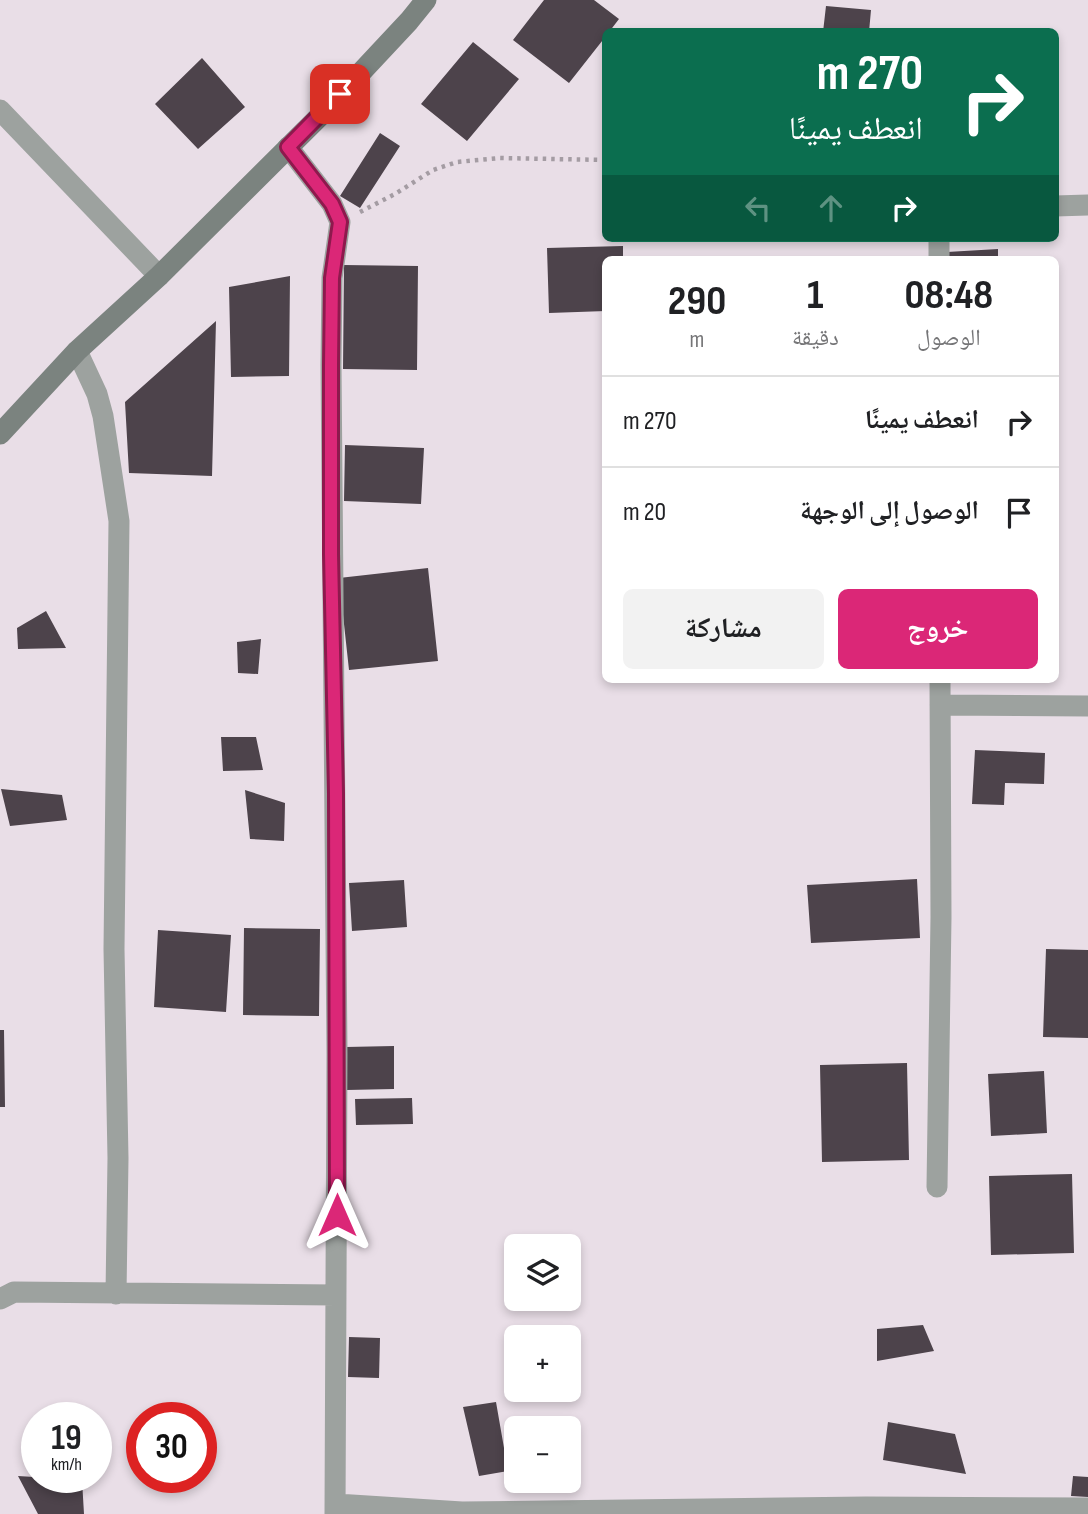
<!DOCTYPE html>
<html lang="ar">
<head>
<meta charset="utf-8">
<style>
	:root { --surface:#fff; --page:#f2f2f2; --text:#202124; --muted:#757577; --line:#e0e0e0; --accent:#db2777 }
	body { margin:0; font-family:"Sofia Sans Condensed","Noto Naskh Arabic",sans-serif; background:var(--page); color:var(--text); direction:rtl; height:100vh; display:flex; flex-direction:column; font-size:26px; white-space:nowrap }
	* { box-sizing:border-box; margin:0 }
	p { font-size:23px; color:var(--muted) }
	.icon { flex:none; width:38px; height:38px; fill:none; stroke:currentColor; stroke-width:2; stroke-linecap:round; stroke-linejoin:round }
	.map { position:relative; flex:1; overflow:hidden; direction:ltr }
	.panel { position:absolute; left:602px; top:256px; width:457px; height:427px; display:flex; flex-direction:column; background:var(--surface); border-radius:10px; box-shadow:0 4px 10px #0003; direction:rtl }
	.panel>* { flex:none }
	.banner { position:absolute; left:602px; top:28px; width:457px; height:214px; border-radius:10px; box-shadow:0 4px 10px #0003; direction:rtl; background:#0b6e4f; color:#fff; overflow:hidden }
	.fabs { position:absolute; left:504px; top:1234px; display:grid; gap:14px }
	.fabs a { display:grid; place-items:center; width:77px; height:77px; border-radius:10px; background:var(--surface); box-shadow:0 4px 10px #0003; font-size:35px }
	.speed { position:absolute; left:21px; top:1402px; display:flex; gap:14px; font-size:35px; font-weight:700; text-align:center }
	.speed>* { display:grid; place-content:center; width:91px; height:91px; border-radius:50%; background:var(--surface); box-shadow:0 4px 10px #0003; line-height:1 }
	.speed small { font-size:18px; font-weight:400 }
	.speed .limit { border:10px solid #d22; background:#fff; color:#111 }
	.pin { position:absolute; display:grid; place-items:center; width:60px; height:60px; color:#fff; margin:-30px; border-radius:14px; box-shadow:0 4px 10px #0006 }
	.me { position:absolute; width:77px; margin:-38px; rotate:0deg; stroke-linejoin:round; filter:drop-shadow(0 0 5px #0008) }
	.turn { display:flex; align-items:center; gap:24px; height:147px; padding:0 21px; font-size:32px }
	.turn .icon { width:91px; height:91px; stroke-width:2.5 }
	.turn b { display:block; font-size:49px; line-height:60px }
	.lanes { display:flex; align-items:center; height:66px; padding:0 21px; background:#0003; justify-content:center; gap:35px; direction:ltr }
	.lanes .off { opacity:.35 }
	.eta { display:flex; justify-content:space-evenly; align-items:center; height:119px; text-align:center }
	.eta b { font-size:42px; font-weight:700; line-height:49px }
	.primary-button { display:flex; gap:14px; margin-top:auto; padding:14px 21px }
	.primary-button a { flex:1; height:80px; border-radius:10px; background:var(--accent); color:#fff; font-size:28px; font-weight:700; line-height:80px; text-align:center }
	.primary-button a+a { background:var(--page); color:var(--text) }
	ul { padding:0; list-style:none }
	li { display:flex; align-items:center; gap:21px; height:91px; padding:0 21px; border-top:2px solid var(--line) }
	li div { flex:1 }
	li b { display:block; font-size:26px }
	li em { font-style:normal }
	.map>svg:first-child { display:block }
</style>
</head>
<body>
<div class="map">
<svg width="1088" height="1514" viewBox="0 0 1088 1514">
	<rect width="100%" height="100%" fill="#e9dee7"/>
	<path fill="#4d434b" d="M544 0H594L619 19 609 32H606V36L569 83 513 40Z
		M826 6 871 10 869 32H823Z
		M473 42 519 79 467 141 421 104Z
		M202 58 245 107 198 149 155 104Z
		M380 133 400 146 360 208 340 196Z
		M623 246V259H606V311L549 313 547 248Z
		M998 249V259H948L947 252Z
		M344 265 418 266 417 370 343 369Z
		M290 276 289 376 231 377 229 287Z
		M216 321 212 476 129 473 125 402Z
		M345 445 424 448 421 504 344 501Z
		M428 568 438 661 349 670 339 578Z
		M46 611 66 648 18 649 17 628Z
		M261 639 258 674 238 673 237 642Z
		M221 737H256L263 770 223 771Z
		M975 750 1045 753 1044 784 1005 783 1004 805 972 804Z
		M1 789 62 795 67 820 10 826Z
		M245 790 285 803 284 841 250 839Z
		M917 879 920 938 811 943 807 885Z
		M404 880 407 927 352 931 349 883Z
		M244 928 320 929 319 1016 243 1015Z
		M158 930 231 935 226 1012 154 1007Z
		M1046 949 1088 950V1038L1043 1037Z
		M0 1030H4L5 1107H0Z
		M394 1046V1089L347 1090 346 1047Z
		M907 1063 909 1160 822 1162 820 1065Z
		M1044 1071 1047 1133 991 1136 988 1074Z
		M412 1098 413 1124 356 1125 355 1099Z
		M1072 1174 1074 1253 991 1255 989 1176Z
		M923 1325 934 1351 877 1361V1329Z
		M349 1337 380 1338 379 1378 348 1377Z
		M496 1402 508 1471 479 1476 463 1407Z
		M888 1422 955 1434 966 1474 883 1460Z
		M18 1476 82 1480 84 1514H38Z
		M1073 1476 1088 1477V1497L1071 1496Z"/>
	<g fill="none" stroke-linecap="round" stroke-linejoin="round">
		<path stroke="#a49ca3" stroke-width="4.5" stroke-dasharray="3.5 5" stroke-linecap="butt" d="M360 212 395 194 433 170 457 162 500 158 606 160"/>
		<path stroke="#9da29f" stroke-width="21" d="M0 110 159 276
			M288 147 332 204 340 222 332 278 331 365 337 1054 335 1514
			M1055 206 1088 205
			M939 238V259
			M77 351 97 394 103 416 119 521 114 949 118 1158 116 1294
			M940 705 1088 706
			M937 1187 941 917 940 679
			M0 1299 14 1292 336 1295
			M336 1504 462 1512 866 1507 1088 1508"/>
		<path stroke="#7b837f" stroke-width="21" d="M0 434 77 351 159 276 323 113 409 21 426 0"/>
	</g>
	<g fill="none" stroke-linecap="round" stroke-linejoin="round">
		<g stroke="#8e194d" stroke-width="18">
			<path id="route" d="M337 1215 336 793 331 554V365L332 278 340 222 332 204 288 147 340 94"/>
		</g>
		<use href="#route" stroke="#db2777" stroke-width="12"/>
	</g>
</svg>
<div class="fabs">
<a><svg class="icon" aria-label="layers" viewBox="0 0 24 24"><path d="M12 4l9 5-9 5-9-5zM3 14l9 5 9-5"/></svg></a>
<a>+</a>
<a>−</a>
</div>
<div class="speed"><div>19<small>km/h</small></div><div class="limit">30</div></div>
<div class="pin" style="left:340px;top:94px;background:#d93025"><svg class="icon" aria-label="arrive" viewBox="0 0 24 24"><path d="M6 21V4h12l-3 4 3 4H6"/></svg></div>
<svg class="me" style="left:337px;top:1215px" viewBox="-20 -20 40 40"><path d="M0-17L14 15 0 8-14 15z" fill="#db2777" stroke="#fff" stroke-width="4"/></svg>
<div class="banner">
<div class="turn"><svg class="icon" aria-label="right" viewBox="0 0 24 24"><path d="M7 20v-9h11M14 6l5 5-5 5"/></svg><div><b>270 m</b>انعطف يمينًا</div></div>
<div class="lanes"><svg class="icon off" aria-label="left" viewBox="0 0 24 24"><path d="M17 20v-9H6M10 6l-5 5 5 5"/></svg><svg class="icon off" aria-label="ahead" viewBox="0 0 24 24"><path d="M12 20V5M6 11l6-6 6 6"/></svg><svg class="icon" aria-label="right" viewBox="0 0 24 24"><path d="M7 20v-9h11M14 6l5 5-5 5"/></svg></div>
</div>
<section class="panel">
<div class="eta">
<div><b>08:48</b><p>الوصول</p></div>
<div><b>1</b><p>دقيقة</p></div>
<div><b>290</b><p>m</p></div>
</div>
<ul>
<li><svg class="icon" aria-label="right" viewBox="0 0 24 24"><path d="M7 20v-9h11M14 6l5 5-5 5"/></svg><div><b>انعطف يمينًا</b></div><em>270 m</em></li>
<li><svg class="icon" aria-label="arrive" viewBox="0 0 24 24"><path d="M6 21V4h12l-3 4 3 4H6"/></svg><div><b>الوصول إلى الوجهة</b></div><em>20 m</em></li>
</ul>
<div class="primary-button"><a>خروج</a><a>مشاركة</a></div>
</section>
</div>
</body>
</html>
